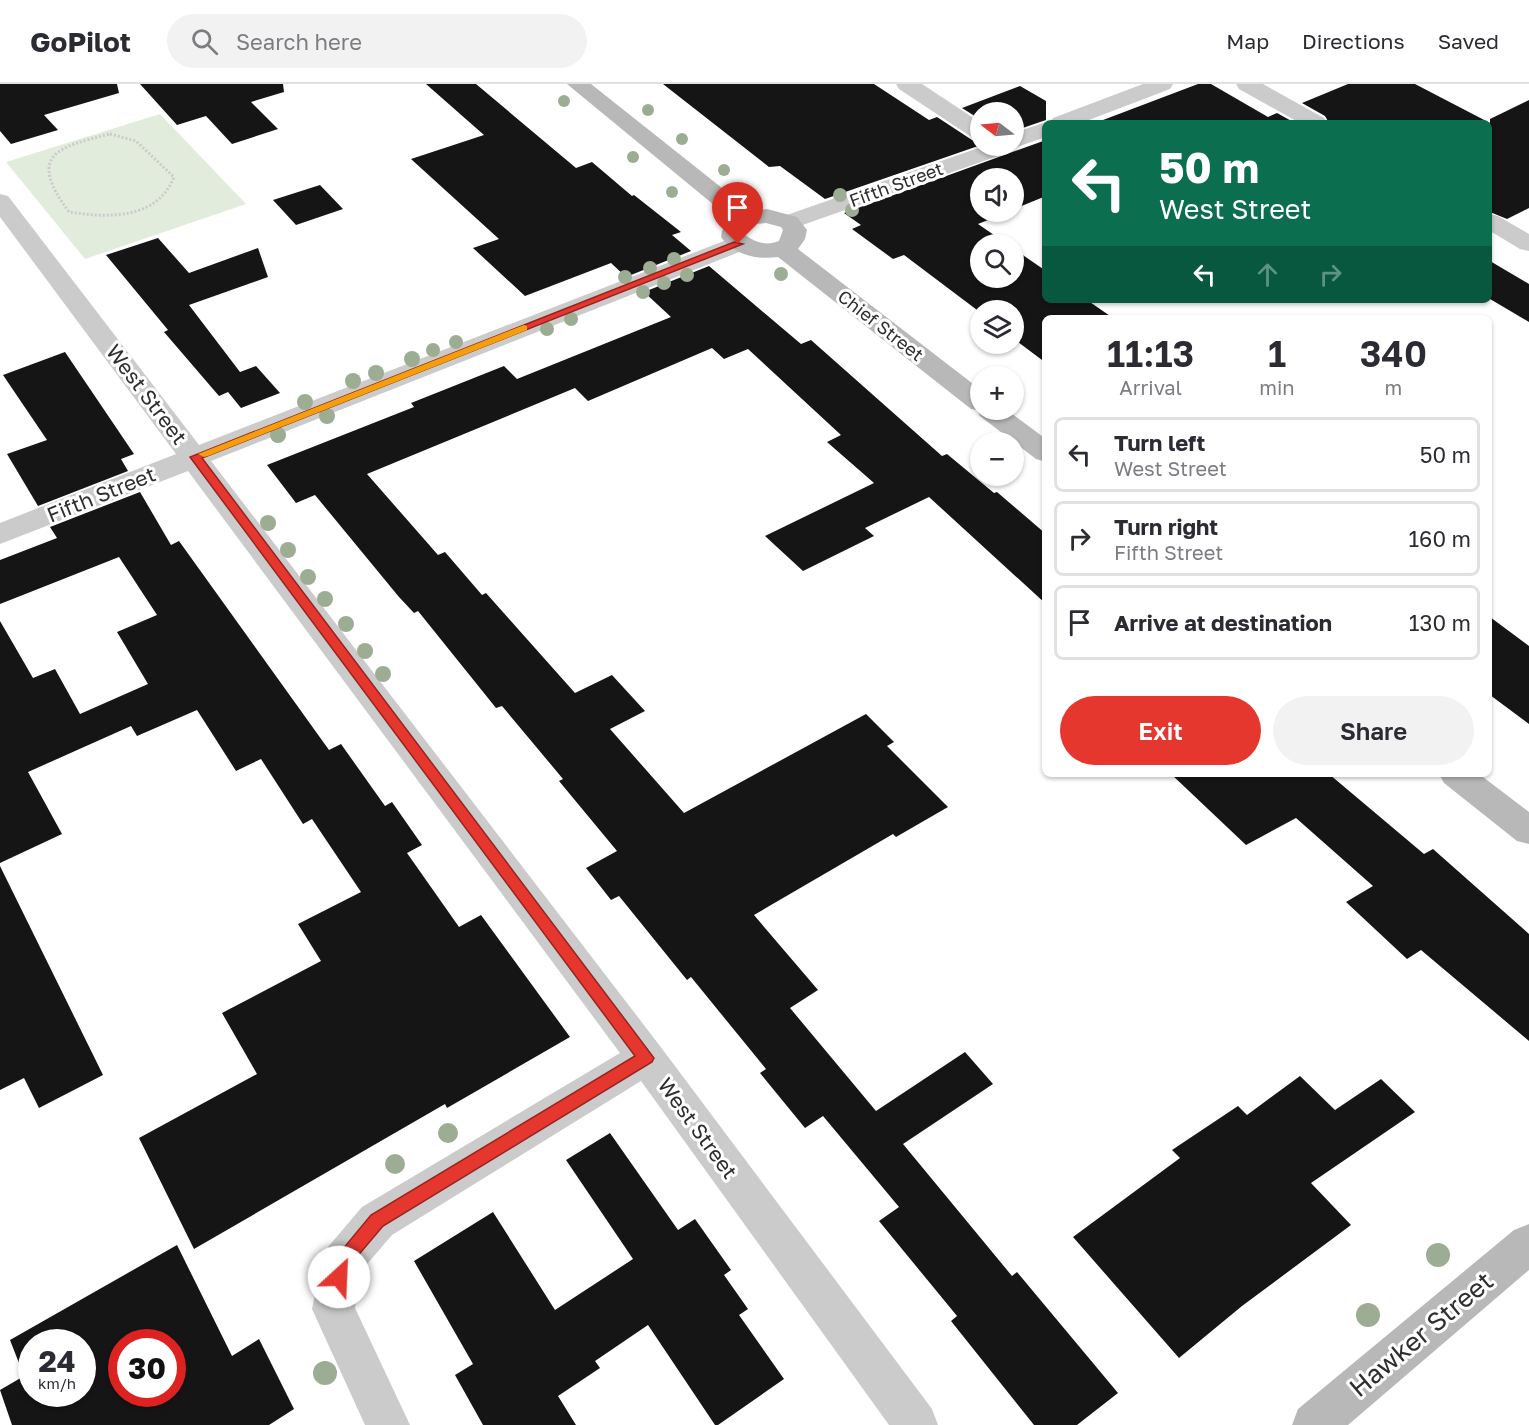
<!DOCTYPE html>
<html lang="en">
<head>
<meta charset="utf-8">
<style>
	:root { --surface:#fff; --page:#f2f2f3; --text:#2b2b33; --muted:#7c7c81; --line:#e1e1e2; --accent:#e6372f }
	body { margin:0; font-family:"Golos Text",sans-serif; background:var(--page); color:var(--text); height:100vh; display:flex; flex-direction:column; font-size:22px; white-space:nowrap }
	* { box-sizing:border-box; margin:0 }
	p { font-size:20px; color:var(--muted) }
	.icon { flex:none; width:33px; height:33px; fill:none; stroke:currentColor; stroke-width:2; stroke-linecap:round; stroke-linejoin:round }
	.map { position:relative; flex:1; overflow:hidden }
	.side { position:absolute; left:1042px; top:231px; width:450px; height:462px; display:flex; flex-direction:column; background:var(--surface); border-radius:9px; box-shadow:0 2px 4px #0004 }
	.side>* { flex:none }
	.top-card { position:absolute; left:1042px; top:36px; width:450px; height:183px; border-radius:9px; box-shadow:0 2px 4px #0004; background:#0b6e4f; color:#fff; overflow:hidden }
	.needle { width:39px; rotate:286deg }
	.fabs { position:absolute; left:970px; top:18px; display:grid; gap:12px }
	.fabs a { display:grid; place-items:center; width:54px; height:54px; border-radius:50%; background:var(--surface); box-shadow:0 2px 4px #0004; font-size:30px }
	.speed { position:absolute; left:18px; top:1245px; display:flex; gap:12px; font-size:30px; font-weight:700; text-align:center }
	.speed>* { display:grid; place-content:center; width:78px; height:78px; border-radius:50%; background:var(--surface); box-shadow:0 2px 4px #0004; line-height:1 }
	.speed small { font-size:15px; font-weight:400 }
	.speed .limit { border:9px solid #d22; background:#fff; color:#111 }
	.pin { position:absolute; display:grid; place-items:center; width:51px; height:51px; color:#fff; margin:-62px -26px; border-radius:50% 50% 50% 0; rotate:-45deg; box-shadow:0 0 6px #0007 }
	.pin .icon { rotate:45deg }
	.me { position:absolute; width:66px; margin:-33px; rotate:25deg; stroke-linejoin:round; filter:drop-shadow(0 0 4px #0008) }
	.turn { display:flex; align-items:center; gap:21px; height:126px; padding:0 18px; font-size:27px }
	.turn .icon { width:78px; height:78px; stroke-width:2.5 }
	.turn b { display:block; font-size:42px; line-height:51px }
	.lanes { display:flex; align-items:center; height:57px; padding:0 18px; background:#0003; justify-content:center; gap:30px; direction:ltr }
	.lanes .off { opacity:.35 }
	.eta { display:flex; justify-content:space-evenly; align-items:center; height:102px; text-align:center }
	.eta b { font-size:36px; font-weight:600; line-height:42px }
	.cta { display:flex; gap:12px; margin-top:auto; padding:12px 18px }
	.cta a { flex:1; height:69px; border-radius:36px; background:var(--accent); color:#fff; font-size:24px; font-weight:600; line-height:69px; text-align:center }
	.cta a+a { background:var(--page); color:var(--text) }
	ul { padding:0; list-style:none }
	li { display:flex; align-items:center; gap:18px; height:75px; margin:0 12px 9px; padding:0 6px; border:3px solid var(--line); border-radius:9px }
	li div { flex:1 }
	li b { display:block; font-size:22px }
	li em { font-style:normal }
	header { display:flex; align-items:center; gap:36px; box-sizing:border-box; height:84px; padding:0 30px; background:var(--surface); border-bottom:2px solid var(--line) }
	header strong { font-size:28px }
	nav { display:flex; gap:33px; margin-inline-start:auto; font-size:21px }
	.search { width:420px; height:54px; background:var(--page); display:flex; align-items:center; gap:15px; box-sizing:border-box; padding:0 21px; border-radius:33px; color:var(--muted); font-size:22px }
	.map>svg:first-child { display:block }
</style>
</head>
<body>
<header>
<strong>GoPilot</strong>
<div class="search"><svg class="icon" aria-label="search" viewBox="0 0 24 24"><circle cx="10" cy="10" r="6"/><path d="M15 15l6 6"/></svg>Search here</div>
<nav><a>Map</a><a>Directions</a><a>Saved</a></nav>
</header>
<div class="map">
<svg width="1529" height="1341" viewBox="0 0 1529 1341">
	<rect width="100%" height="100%" fill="#fff"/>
	<path fill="#e2ecdc" d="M160 30 246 120 85 175 6 78Z"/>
	<path fill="#151515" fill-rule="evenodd" d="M0 0H117L119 9 44 31 58 46 11 60 0 47Z
		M140 0H283L284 8 251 18 278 45 232 60 206 32 177 41Z
		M426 0H476L576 84 592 78 632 112 634 111 681 148 672 151 691 167 626 193 611 179 525 212 473 164 499 155 411 75 484 51Z
		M663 0H874L929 36 937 33 972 56 981 58V61L825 115 780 82 769 83Z
		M1198 0H1211L1268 33 1277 29 1295 39H1104L1103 36Z
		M1348 0H1415L1490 39V35L1529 16V124L1507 135 1490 128V39H1329L1325 32 1302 19Z
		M1020 2 1046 17V36L1014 47V28H981V36L962 24Z
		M1046 56V112L1014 125V94H981V128H1008L978 140 1007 160H981V194H1014V165L1046 187V216H1087L1113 234H1046V279L1014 255V226H981V229L904 171 893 175 852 145 861 141 844 129Z
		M320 101 343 125 296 141 273 116Z
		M158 154 189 189 258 164 268 193 189 221 240 288 256 282 280 309 241 324 228 308 219 312 164 248 168 246 106 171Z
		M1490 177 1529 200V238L1490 215Z
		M709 182 801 260 811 256 942 372 947 370 994 409 997 408 1046 450V520L929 413 865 444 874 452 803 487 765 452 874 399 827 358 841 351 748 265 724 275 712 264 588 317 575 304 367 390 438 471 445 468 482 511 486 509 575 609 612 591 645 627 610 645 684 729 866 630 894 658 887 662 948 723 896 753 893 750 754 831 818 906 790 924 876 1027 965 968 993 1000 903 1060 1012 1192 1017 1188 1118 1309 1077 1341H1034L951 1237 957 1232 879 1137 899 1123 823 1032 805 1044 760 989 766 985 691 893 687 896 619 812 611 816 586 784 617 767 559 697 563 695 502 622 496 624 418 527 414 529 399 513 315 411 296 419 267 381 414 323 411 319 504 282 517 295 671 233 644 208Z
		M65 268 134 370 121 375 128 387 38 422 7 370 47 356 3 291Z
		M140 408 171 461 179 457 329 666 341 660 385 722 392 718 422 761 407 769 459 843 481 831 570 953 447 1024 445 1020 194 1165 139 1054 257 990 222 929 321 877 298 840 361 808 312 735 303 740 261 675 236 687 197 626 137 652 131 642 28 688 62 750 0 779V537L33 594 55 585 80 630 148 600 117 548 157 531 119 473 0 520V476L57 454 50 443Z
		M1490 533 1529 562V640L1490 611Z
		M1171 690H1329L1424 770 1433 765 1529 850V957L1421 866 1407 875 1346 818 1373 802 1296 734 1246 761Z
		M0 782 103 991 39 1024 24 994 0 1006Z
		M1300 992 1335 1026 1381 995 1415 1028 1311 1099 1351 1141 1242 1222 1179 1274 1073 1153 1180 1074 1172 1066 1238 1022 1247 1031Z
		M610 1049 678 1146 695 1135 731 1186 724 1191 748 1225 739 1231 784 1295 718 1341H715L648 1241 595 1277 600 1284 558 1312 576 1341H483L455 1291 473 1280 414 1177 493 1128 555 1226 633 1175 566 1076Z
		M177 1161 232 1272 259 1255 294 1325 269 1341H12L0 1306 24 1292 10 1256ZM32 1258H82V1310H32ZM122 1258H172V1310H122Z"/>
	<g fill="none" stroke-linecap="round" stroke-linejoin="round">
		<path stroke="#cbcbcb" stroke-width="3" stroke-dasharray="2 2" stroke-linecap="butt" d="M110 50 136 57 174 93C157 136 108 134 69 128 26 70 58 63 110 50Z"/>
		<path fill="#cbcbcb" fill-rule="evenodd" d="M896 0H922L981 39V56L973 54 899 5Z
			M1143 0H1173L1170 5 1081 39H1050L1053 34Z
			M1236 0H1263L1324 34 1327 39H1300L1239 5Z
			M1046 38 1049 39H1046V53L1014 64 1012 67 797 143 789 145 781 143 777 138 781 133 984 62H1014V49Z
			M0 110 8 112 199 361 729 155 738 153 747 155 750 160 747 165 211 377 660 962 932 1325 938 1341H889L641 997 392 1151 362 1186 355 1224 410 1341H365L312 1225 322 1177 328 1163 362 1123 620 969 188 387 0 460V439L176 370 0 133Z
			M1490 130 1498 132 1529 150V167L1520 165 1490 147Z"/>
		<path fill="#b8b8b8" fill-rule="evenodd" d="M567 0H591L751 127 767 125 797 133 807 146 805 155 798 165 981 306V326H1007L1046 355V378L1036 375 980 332 977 326 971 325 778 173C758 176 733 171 721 153L722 147 731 135ZM766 139 781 143 783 146 779 157C767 162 756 159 745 151L747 146 756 140Z
			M1439 690H1479L1529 728V760L1517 757 1444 699Z
			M1529 1140V1186L1348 1341H1292L1298 1325 1514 1146Z"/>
	</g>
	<g fill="#9dad93">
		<circle cx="564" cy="17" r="6"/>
		<circle cx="648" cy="26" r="6"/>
		<circle cx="682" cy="55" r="6"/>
		<circle cx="633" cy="73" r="6"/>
		<circle cx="724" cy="86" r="6"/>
		<circle cx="672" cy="108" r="6"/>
		<circle cx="840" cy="111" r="7"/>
		<circle cx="852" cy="126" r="7"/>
		<circle cx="674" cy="175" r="7"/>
		<circle cx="650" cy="184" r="7"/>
		<circle cx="781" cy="190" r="7"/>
		<circle cx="687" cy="191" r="7"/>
		<circle cx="625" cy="193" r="7"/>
		<circle cx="664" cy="199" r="7"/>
		<circle cx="643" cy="208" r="7"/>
		<circle cx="571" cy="235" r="7"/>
		<circle cx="547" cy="245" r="7"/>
		<circle cx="456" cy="258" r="7"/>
		<circle cx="433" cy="266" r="7"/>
		<circle cx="412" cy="275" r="8"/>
		<circle cx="376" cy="289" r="8"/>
		<circle cx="353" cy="297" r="8"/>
		<circle cx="305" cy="318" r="8"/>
		<circle cx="327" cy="332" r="8"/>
		<circle cx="278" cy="351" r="8"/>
		<circle cx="268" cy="439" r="8"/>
		<circle cx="288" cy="466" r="8"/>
		<circle cx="308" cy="493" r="8"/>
		<circle cx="325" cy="515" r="8"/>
		<circle cx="346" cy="540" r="8"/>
		<circle cx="365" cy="567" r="8"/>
		<circle cx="383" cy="590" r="8"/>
		<circle cx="448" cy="1049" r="10"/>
		<circle cx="395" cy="1080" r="10"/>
		<circle cx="1438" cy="1171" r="12"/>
		<circle cx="1368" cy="1231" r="12"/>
		<circle cx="325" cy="1289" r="12"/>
	</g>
	<path fill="#e6372f" stroke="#96241f" stroke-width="1.5" d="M734 158 743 160 202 374 654 974 652 978 383 1142 350 1181 345 1199 339 1201 333 1199 331 1193 337 1172 371 1131 635 972 190 373Z"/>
	<path fill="#f59e0b" d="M524 241 527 242V246L208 372 204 373 198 370Z"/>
	<g text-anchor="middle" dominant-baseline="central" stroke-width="6" stroke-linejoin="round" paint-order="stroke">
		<g font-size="18" fill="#2e2e2e" stroke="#fff">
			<text transform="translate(896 100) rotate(-20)">Fifth Street</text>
			<text transform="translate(881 241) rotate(38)">Chief Street</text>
		</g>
		<g font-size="21" fill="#2e2e2e" stroke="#fff">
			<text transform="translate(147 310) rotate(53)">West Street</text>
			<text transform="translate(101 410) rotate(-22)">Fifth Street</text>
			<text transform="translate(698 1044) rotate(54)">West Street</text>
		</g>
		<g font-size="26" fill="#2e2e2e" stroke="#fff">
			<text transform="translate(1421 1250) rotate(-40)">Hawker Street</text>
		</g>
	</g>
</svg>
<div class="fabs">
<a><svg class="needle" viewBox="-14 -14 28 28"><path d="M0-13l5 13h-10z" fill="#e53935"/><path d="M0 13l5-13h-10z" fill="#7c7c81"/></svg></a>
<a><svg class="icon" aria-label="sound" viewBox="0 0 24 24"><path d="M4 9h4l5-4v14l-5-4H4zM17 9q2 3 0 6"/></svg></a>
<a><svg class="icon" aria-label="search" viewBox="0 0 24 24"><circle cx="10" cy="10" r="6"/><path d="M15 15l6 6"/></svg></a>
<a><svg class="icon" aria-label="layers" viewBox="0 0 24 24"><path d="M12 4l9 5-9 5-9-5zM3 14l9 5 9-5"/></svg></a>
<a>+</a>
<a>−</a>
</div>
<div class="speed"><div>24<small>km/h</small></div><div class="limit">30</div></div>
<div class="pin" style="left:738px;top:160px;background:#d93025"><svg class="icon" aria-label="arrive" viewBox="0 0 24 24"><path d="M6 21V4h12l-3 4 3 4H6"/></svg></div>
<svg class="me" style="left:339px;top:1193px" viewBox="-20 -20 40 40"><circle r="19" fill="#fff"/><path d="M0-13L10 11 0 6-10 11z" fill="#e6372f"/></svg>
<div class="top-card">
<div class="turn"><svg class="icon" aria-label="left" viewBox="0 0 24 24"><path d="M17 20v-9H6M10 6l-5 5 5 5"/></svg><div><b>50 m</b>West Street</div></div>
<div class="lanes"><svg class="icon" aria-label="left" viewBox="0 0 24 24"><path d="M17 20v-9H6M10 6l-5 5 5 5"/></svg><svg class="icon off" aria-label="ahead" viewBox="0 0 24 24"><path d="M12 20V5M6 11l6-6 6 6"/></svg><svg class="icon off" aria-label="right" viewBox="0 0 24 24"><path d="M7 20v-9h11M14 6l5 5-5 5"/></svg></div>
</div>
<section class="side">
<div class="eta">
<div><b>11:13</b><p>Arrival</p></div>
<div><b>1</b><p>min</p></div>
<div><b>340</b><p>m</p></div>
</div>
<ul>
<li><svg class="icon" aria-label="left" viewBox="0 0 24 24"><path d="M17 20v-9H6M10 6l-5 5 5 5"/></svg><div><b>Turn left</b><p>West Street</p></div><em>50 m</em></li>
<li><svg class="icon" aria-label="right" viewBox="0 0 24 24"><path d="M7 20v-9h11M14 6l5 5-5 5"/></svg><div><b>Turn right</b><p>Fifth Street</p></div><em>160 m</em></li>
<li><svg class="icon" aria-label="arrive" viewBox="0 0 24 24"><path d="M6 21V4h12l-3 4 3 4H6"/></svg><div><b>Arrive at destination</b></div><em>130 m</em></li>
</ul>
<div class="cta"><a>Exit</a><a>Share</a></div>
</section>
</div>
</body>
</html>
